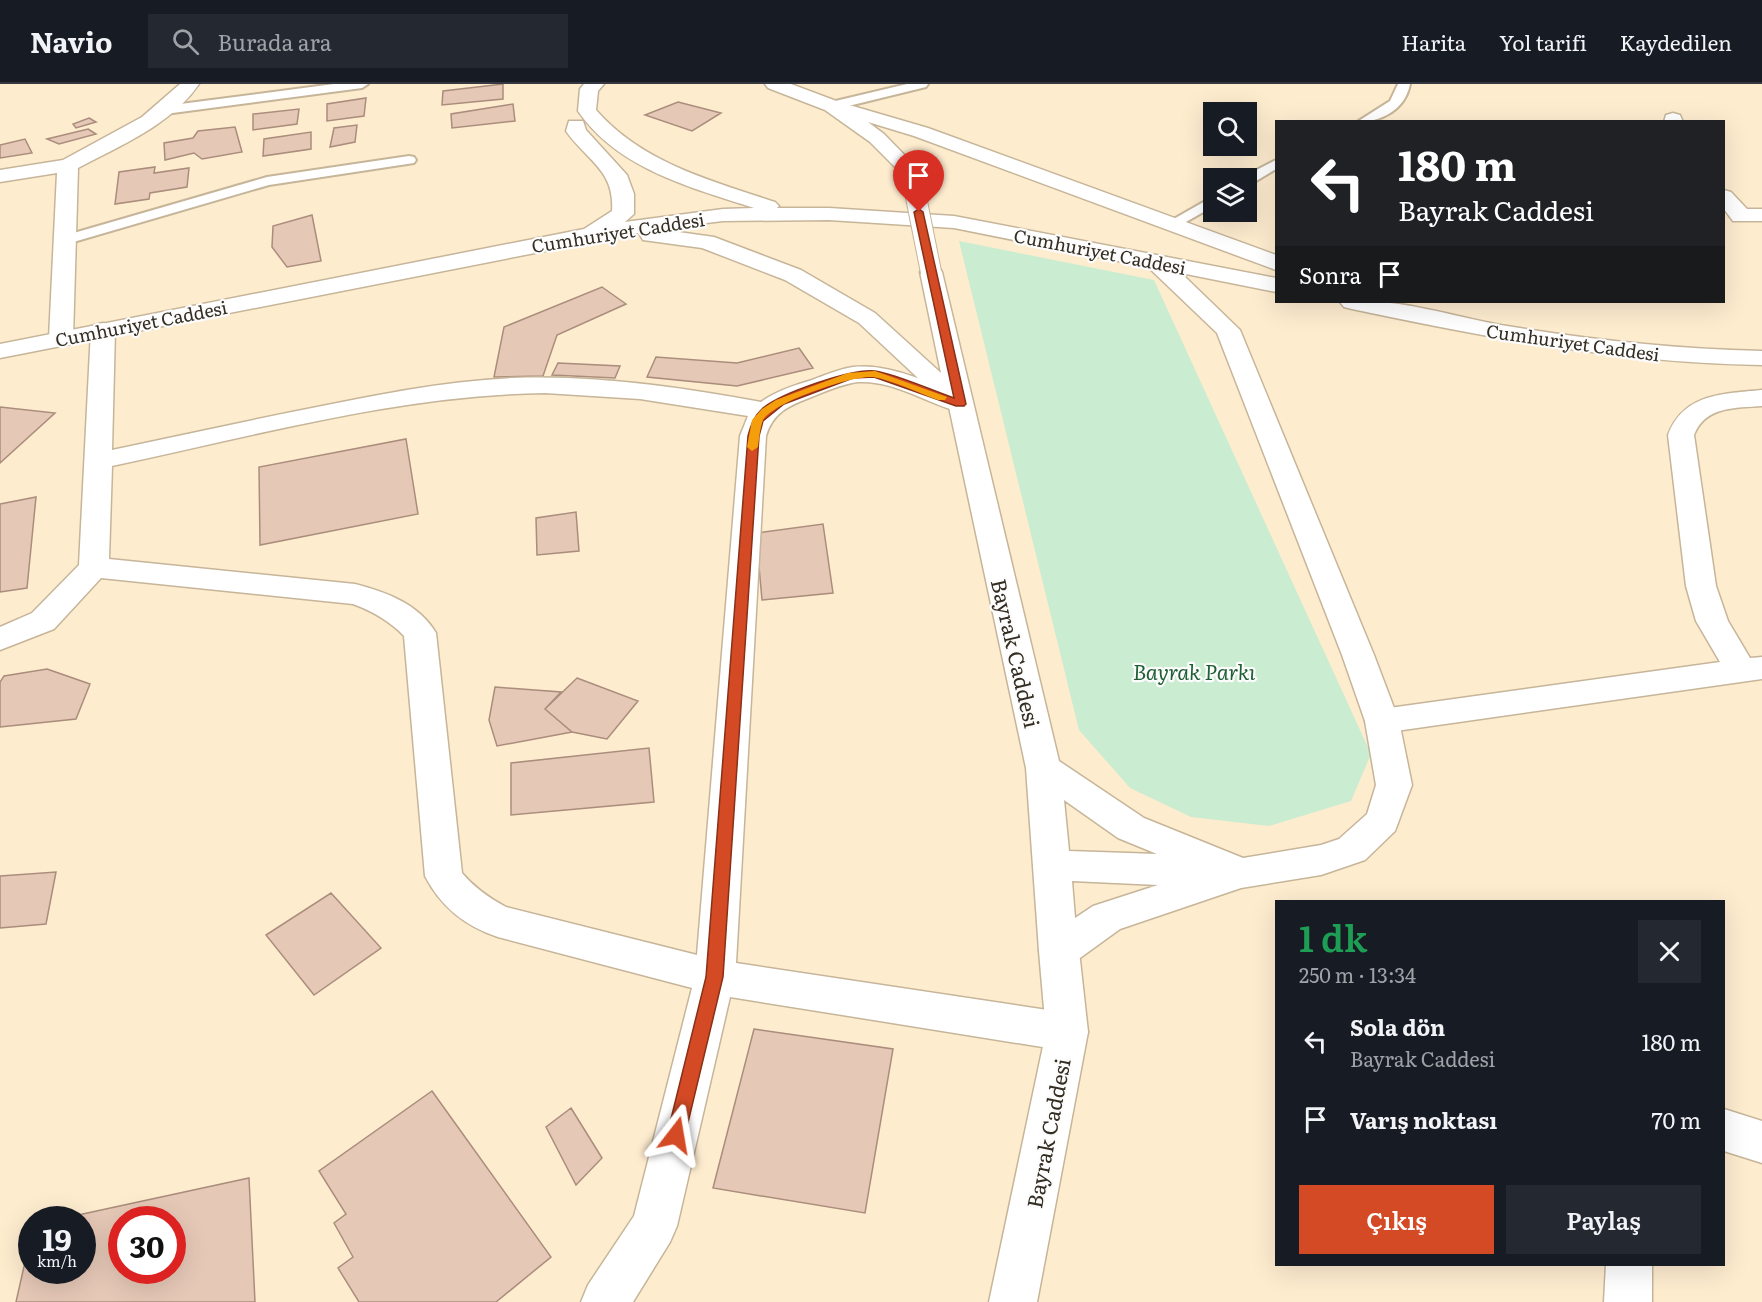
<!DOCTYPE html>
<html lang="tr">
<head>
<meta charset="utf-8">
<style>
	:root { --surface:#171b24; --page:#242831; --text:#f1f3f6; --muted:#9ea1a6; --line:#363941; --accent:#d34a24 }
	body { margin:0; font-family:Literata,serif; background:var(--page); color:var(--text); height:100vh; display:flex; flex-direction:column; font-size:22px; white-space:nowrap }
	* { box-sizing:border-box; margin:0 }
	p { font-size:20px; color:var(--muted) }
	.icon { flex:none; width:33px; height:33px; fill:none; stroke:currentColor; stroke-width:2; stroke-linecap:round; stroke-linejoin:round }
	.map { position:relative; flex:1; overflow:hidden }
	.sheet { position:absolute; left:1275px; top:816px; width:450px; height:366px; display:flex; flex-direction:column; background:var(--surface); border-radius:0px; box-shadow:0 6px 24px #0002 }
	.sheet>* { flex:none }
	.hud { position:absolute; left:1275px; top:36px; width:450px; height:183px; border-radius:0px; box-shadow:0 6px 24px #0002; background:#202124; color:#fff; overflow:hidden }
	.tools { position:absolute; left:1203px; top:18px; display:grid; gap:12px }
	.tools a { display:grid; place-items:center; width:54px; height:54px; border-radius:0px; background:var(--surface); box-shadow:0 6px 24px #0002; font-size:30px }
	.speed { position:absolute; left:18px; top:1122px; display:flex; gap:12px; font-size:30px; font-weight:700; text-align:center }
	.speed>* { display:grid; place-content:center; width:78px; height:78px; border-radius:50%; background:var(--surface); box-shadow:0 6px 24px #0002; line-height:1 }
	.speed small { font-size:15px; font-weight:400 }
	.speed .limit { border:9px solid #d22; background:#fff; color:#111 }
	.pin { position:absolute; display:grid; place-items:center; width:51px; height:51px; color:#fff; margin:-62px -26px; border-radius:50% 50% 50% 0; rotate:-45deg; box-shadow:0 0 6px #0007 }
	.pin .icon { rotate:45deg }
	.me { position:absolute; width:66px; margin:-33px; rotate:14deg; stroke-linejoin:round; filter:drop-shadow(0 0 4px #0008) }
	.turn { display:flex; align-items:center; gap:21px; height:126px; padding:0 24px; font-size:27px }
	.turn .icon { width:78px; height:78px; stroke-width:2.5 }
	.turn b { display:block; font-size:42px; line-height:51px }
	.then { display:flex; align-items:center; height:57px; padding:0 24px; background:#0003; gap:12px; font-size:22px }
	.round { display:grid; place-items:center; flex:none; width:63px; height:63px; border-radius:0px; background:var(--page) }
	.summary { display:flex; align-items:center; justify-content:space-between; height:102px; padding:0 24px }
	h1 { font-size:36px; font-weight:600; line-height:45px; color:#1e9e55 }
	.primary-button { display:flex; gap:12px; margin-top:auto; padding:12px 24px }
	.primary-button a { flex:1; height:69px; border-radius:0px; background:var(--accent); color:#fff; font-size:24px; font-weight:600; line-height:69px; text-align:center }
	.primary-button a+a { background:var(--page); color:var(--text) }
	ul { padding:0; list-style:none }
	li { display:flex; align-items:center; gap:18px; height:78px; padding:0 24px }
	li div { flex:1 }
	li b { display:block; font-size:22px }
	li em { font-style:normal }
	header { display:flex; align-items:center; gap:36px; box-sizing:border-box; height:84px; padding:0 30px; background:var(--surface); border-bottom:2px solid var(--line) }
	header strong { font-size:28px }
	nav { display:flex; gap:33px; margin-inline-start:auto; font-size:21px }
	.search { width:420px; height:54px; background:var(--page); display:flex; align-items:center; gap:15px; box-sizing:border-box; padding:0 21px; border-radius:0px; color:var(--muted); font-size:22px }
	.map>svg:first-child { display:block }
</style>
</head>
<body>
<header>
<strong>Navio</strong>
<div class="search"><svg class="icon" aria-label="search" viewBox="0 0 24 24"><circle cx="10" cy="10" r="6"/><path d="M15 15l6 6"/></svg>Burada ara</div>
<nav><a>Harita</a><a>Yol tarifi</a><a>Kaydedilen</a></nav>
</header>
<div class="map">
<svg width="1762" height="1218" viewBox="0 0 1762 1218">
	<rect width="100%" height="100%" fill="#feeccf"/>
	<path fill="#caecd0" d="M959 157 1154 196 1371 670 1351 717 1269 742 1191 733 1130 704 1079 646Z"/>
	<path fill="#e6c8b6" stroke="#aa8d7c" stroke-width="1.5" fill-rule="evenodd" d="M503 0V15L442 21 443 7Z
		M366 14 364 32 327 37V20Z
		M678 18 721 29 692 47 645 31Z
		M513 20 515 37 452 44 451 30Z
		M299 25 297 40 253 46V30Z
		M89 34 96 38 76 44 73 40Z
		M357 41 355 58 330 63 334 44Z
		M235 43 242 68 202 75 194 69 165 76 164 59 193 54 198 47Z
		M88 45 96 50 59 60 47 55Z
		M311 48V65L263 72 264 55Z
		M25 55 32 69 0 74V61Z
		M155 83 154 89 189 84 187 103 150 109 149 115 115 120 119 88Z
		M312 131 321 177 287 183 272 163 273 142Z
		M602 203 626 220 557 251 543 292 494 293 504 243Z
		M799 264 813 284 737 302 647 293 656 273 737 279Z
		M558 279 620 282 615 294 552 291Z
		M0 323 55 329 0 379Z
		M406 355 418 430 260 461 259 383Z
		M36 413 27 504 0 508V420Z
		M576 428 579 467 537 471 536 434Z
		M823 440 833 509 762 516 756 449Z
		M47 585 90 600 76 635 0 643V598L4 592Z
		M577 594 638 617 607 655 572 648 545 625Z
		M495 603 561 608 545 625 572 648 497 662 489 636Z
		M649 664 654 718 511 731V679Z
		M56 788 46 840 0 844V792Z
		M331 809 381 864 314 911 266 851Z
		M754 945 893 965 865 1129 713 1104Z
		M432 1007 551 1173 496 1218H359L338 1184 353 1173 334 1139 346 1130 319 1087Z
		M571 1024 602 1074 576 1101 546 1043Z
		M249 1094 255 1218H16L32 1147V1186H82V1136H55ZM122 1136H172V1186H122Z"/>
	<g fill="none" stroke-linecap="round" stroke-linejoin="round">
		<g stroke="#c6b599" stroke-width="4">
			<path id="service" d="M334 0H368L362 4 165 30 159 26 165 22Z
				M907 0H928L926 3 832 26 826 22 827 19Z
				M1398 0H1410C1405 26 1381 38 1357 38L1390 17Z
				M409 72 414 73 416 76 414 79 269 101 70 159 65 161 57 156 60 153 267 93Z
				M1276 76V85L1251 100 1246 101V94H1241Z
				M1214 112V122L1177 143 1172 144 1165 140Z"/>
		</g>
		<g stroke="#c6b599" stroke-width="3">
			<path id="minor" d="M180 0H199C171 41 121 61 78 84L73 254 70 259 61 261 52 259 49 254 57 89 0 98V86L63 76 142 33Z
				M1673 29 1680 31 1683 38H1664L1666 31Z
				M1724 106 1731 108 1747 125H1762V137H1733L1724 125Z
				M103 239 112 241 115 246 112 366C177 352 242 338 307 325 375 311 444 297 513 294 597 291 679 303 761 318 776 307 795 301 812 296 825 291 839 285 853 283 892 279 933 301 969 314L973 320 969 326 960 328C926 319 894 296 858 298 842 300 824 308 809 314 788 322 773 329 766 352L736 879 1067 929 1082 935 1088 948 1082 961 1067 967 730 913 677 1142 670 1158 633 1218H581L588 1201 634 1132 692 904 498 853C465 842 441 823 425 792L404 552C390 537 372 527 353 520L101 494 54 545 0 566V543L32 529 79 481 91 246 94 241ZM545 309 640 315 748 332 740 352 697 871 506 823C489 814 475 804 462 789L436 549C419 520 386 508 355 500L109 475 112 382C254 352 398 311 545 309Z
				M1762 306V322C1736 324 1705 322 1694 351L1716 502 1728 537 1750 574 1762 573V595L1382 649 1370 646 1365 637 1370 628 1382 625 1720 578 1696 537 1686 502 1668 351C1684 309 1723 310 1762 306Z
				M1724 1025 1762 1037V1079L1724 1067Z
				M1606 1180H1652V1218H1604Z"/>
		</g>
		<g stroke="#c6b599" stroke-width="3">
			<path id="tertiary" d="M1059 850 1073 855 1079 867 1088 948 1037 1218H989L1046 948 1039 867 1045 855Z"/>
		</g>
		<g stroke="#c6b599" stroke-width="3">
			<path id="primary" d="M584 0H604L598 7 596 26C642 79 712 97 775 118L779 122 777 124H829L954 132 1276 194V208L1181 189 1240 246 1374 571 1399 637 1412 701 1395 747 1365 776 1321 791 1241 804 1120 845 1073 879 1059 884 1045 879 1039 867 1026 684 949 323 859 239 785 196 702 164 643 156 640 151 642 148 0 274V260L584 145 612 127C615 86 587 77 566 47L569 37H583L586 46 627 91 634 110V130L625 138 723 125 754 124C690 103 618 85 578 27L580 5ZM829 136 954 144 1148 183 1217 249 1342 571 1365 637 1376 701 1367 730 1339 755 1321 761 1243 774 1144 734 1059 677 942 188 939 183 931 181 923 183 920 188 941 289 875 229 801 186 714 153 657 145 723 137ZM1064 716 1118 754 1157 770 1069 767ZM1072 797 1158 801 1093 822 1075 834Z
				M765 0H791L839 18 928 44 1276 171V186L914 52 868 38 884 50 921 88 918 92H904L870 58 825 26 768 4Z
				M1340 218C1395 212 1453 233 1507 242 1592 256 1676 265 1762 267V281C1623 279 1488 254 1352 225L1344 223Z"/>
		</g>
		<use href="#service" fill="#fff" fill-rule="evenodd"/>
		<use href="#minor" fill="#fff" fill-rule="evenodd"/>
		<use href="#tertiary" fill="#fff" fill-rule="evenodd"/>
		<use href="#primary" fill="#fff" fill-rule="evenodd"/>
		<g stroke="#c6b599" stroke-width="22" stroke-linecap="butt">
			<path id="primary-bridge" d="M911 88 931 188"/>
		</g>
		<use href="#primary-bridge" stroke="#fff" stroke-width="20"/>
	</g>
	<path fill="#d34a24" stroke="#893017" stroke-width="1.5" d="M919 125 923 128 966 320 964 322H956L874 293 853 294 784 320 763 337 759 352 723 893 685 1051 682 1057 676 1060 669 1057 667 1051 706 893 748 352C751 341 754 332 763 324 782 309 852 284 875 287 896 290 933 307 954 314L914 128Z"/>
	<path fill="#f59e0b" d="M875 287 947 313 945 316H938C919 309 892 296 873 293 852 291 773 318 763 336 760 344 759 355 758 363L752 367 747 363 752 336 762 325 776 316 848 289Z"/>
	<g text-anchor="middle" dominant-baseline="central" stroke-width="4.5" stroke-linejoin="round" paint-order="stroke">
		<g font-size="18" fill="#332d22" stroke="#fcfcfc">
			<text transform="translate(618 148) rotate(-9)">Cumhuriyet Caddesi</text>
			<text transform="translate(1100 167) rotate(11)">Cumhuriyet Caddesi</text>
			<text transform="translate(141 239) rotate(-11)">Cumhuriyet Caddesi</text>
			<text transform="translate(1573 258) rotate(8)">Cumhuriyet Caddesi</text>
		</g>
		<g font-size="21" fill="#332d22" stroke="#fcfcfc">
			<text transform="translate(1017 569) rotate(77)">Bayrak Caddesi</text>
			<text transform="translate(1047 1049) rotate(-79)">Bayrak Caddesi</text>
		</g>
		<g font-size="21" font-style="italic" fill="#1f5f34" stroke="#fcfcfc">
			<text x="1194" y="586">Bayrak Parkı</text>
		</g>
	</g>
</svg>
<div class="tools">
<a><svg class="icon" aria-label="search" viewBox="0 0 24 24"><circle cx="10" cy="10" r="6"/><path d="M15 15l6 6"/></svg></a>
<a><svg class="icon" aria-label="layers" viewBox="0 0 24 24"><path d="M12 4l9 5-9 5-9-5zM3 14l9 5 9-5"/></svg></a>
</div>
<div class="speed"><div>19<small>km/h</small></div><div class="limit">30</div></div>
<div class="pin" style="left:919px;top:128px;background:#d93025"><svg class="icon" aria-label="arrive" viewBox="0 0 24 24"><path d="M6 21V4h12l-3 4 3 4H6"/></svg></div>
<svg class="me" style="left:676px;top:1051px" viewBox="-20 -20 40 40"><path d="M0-17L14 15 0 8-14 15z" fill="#d34a24" stroke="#fff" stroke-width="4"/></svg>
<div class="hud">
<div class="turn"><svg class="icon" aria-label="left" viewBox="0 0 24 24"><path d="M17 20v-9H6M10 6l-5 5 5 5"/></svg><div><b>180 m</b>Bayrak Caddesi</div></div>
<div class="then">Sonra<svg class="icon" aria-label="arrive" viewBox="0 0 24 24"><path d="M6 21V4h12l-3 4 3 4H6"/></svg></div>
</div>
<section class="sheet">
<div class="summary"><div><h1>1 dk</h1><p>250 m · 13:34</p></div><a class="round"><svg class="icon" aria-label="close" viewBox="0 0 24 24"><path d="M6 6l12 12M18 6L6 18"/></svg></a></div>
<ul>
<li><svg class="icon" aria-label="left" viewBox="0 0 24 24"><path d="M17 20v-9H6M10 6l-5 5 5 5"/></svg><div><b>Sola dön</b><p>Bayrak Caddesi</p></div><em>180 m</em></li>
<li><svg class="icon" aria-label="arrive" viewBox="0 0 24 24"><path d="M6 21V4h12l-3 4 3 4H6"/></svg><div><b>Varış noktası</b></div><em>70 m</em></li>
</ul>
<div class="primary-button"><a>Çıkış</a><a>Paylaş</a></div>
</section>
</div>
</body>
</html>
